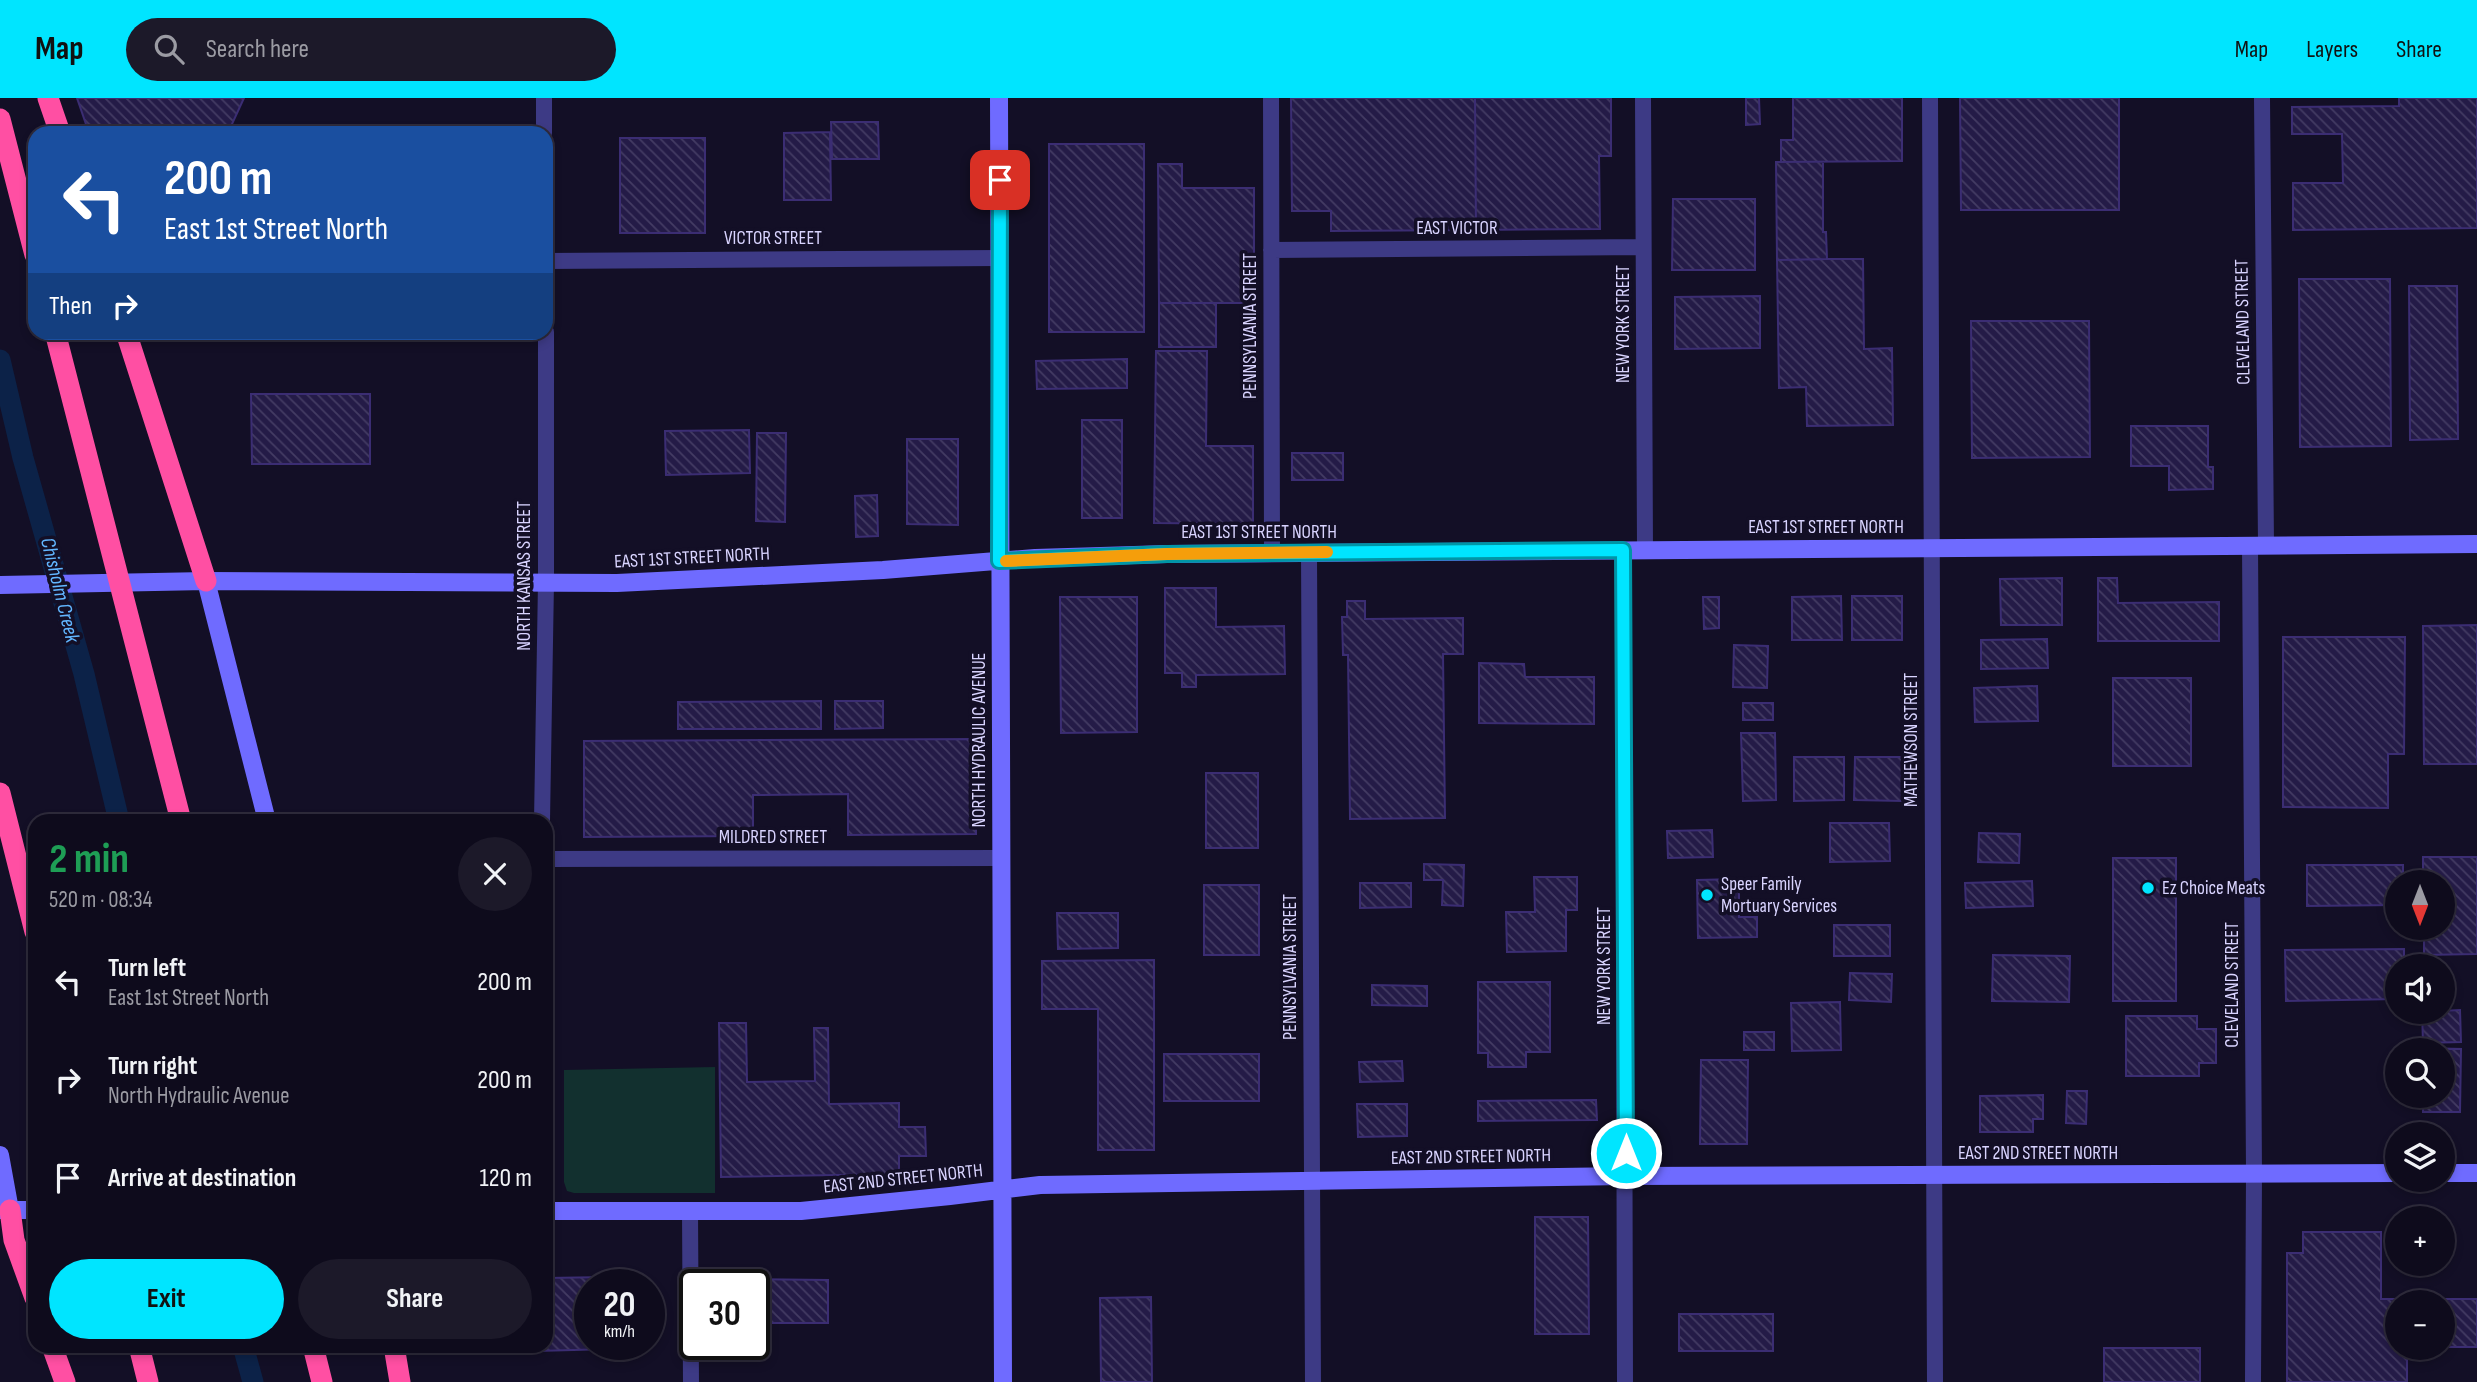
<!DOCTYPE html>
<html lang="en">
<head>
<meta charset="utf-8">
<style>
	:root { --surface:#0e0b1c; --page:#1c1929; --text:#f1f3f6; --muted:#9b9ba3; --line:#2e2b3b; --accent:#00e5ff }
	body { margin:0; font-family:"Sofia Sans Condensed",sans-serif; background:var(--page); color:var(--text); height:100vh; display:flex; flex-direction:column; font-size:26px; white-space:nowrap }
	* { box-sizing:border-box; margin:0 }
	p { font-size:23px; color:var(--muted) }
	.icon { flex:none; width:38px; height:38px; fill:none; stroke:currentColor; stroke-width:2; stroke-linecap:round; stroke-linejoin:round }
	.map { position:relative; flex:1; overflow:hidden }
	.details { position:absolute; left:28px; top:716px; width:525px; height:539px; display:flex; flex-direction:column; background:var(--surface); border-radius:21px; box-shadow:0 4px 10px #0003,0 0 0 2px var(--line) }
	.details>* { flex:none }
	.hud { position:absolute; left:28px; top:28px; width:525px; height:214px; border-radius:21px; box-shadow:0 4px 10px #0003,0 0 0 2px var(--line); background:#1a4fa0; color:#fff; overflow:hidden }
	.needle { width:46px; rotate:180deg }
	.fabs { position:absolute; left:2385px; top:772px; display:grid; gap:14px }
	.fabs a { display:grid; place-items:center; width:70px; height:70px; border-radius:50%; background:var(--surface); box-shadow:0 4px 10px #0003,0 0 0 2px var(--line); font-size:35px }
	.speed { position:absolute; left:574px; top:1171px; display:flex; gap:14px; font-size:35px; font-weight:700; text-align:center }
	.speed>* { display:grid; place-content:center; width:91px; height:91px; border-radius:50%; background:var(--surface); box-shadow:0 4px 10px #0003,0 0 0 2px var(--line); line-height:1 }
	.speed small { font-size:18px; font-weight:400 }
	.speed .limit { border:4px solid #111; border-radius:10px; background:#fff; color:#111 }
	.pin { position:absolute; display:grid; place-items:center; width:60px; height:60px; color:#fff; margin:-30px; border-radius:14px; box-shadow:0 4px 10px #0006 }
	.me { position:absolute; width:77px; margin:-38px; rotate:0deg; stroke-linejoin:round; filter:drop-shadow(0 0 5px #0008) }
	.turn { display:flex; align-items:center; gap:24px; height:147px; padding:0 21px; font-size:32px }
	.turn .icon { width:91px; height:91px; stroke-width:2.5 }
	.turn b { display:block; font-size:49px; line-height:60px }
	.then { display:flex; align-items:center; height:66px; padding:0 21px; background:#0003; gap:14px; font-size:26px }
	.round { display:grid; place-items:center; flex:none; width:74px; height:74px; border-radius:37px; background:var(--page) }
	.head { display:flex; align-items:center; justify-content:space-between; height:119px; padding:0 21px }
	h1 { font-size:42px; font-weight:700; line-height:52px; color:#1e9e55 }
	.primary-button { display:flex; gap:14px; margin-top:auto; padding:14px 21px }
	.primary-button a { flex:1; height:80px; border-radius:42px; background:var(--accent); color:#111; font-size:28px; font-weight:700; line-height:80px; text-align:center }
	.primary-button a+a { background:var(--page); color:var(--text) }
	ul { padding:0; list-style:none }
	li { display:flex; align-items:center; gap:21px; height:98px; padding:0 21px }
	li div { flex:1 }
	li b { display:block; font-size:26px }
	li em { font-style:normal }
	header { display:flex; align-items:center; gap:42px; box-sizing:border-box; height:98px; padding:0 35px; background:var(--accent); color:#111 }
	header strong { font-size:33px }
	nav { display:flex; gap:38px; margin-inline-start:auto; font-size:24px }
	.search { width:490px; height:63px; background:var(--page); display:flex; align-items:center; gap:18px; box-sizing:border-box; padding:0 24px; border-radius:38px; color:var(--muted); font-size:26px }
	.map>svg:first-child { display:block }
</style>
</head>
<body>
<header>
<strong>Map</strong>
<div class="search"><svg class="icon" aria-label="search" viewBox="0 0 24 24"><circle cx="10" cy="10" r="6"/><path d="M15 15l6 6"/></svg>Search here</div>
<nav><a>Map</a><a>Layers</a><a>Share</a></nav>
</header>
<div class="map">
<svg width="2477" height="1284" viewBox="0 0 2477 1284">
	<defs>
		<pattern id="building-back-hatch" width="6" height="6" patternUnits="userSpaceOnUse" patternTransform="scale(1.75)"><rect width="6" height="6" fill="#241b47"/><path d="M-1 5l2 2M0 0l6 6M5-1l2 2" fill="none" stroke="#433b63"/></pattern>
	</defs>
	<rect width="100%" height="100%" fill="#130f26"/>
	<path fill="#12302f" d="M715 969V1095H574L567 1093 564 1084V972Z"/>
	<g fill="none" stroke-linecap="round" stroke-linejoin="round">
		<path stroke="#0c2248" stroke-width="21" d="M0 262 23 360 84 576 119 723
			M243 1248 253 1284"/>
	</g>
	<path fill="url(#building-back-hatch)" stroke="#3b2d73" stroke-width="2" d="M77 0H244L232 26V35H89Z
		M1291 0H1475L1476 132 1331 133V113H1292Z
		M1475 0H1611V58H1599L1600 131 1476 132Z
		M1746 0H1759L1760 26 1746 27Z
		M1793 0H1902V63L1781 64V42H1793Z
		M1960 0H2119V112H1961Z
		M2399 0H2477V130L2293 132V85H2343L2342 36H2292V9L2399 8Z
		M831 24H878L879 61H832Z
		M830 34 831 102H784V35Z
		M620 40H705V135H620Z
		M1049 46H1144V234H1049Z
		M1776 64H1823V134H1826L1827 161 1777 162Z
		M1158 66H1182V90H1254V205H1159Z
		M1673 101H1755V172H1672Z
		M1827 161H1863L1864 251 1892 250 1893 327 1807 328 1806 289 1779 290 1777 162Z
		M2299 181H2390L2391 348 2300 349Z
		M2409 188H2457L2458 341 2410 342Z
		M1760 198V250L1675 251V199Z
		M1159 205H1216V249H1159Z
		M1971 223H2089L2090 359 1972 360Z
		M1156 253H1207L1206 348H1253V426L1154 425Z
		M1127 261V290L1037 291 1036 263Z
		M251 296H370V366H252Z
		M1082 322H1122V420H1082Z
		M2131 328H2208V369H2213V391L2169 392V368H2131Z
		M749 332 750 375 666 377 665 333Z
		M757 335H786L785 424 756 423Z
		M907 341H958V427L907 426Z
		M1292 355H1343V382H1292Z
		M877 397 878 438 856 439 855 398Z
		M2062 480V527H2001L2000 481Z
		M2098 480H2117L2118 505 2219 504V543H2098Z
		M1165 490H1216V529L1284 528 1285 576 1196 577V589H1182V575H1165Z
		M1841 498 1842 542H1792V499Z
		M1852 498H1902V542H1852Z
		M1060 499H1137V634L1061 635Z
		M1703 499H1719V530L1704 531Z
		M1347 503H1365V521L1463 520V556H1443L1445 720 1350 721 1348 557H1343L1342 519H1347Z
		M2477 527V666H2424L2423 528Z
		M2283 539H2405L2404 656H2388V710L2283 709Z
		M2047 541 2048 570 1981 571V542Z
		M1734 547 1768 548 1767 590 1733 589Z
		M1479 565 1524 566 1525 579H1594V626L1479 625Z
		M2113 580H2191V668H2113Z
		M2037 588 2038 623 1975 624 1974 590Z
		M821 603V631H678V604Z
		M835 603H883V630L835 631Z
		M1743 605H1773V622H1743Z
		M1741 635H1775L1776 702 1743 703Z
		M976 641V736L848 737V696L753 697V738L584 739V643Z
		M1794 659H1844V702L1794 703Z
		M1855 659H1904L1903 703 1854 702Z
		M1206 675H1258V750H1206Z
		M1830 725H1889L1890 763 1830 764Z
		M1712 732 1713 759 1668 760 1667 733Z
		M1979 735 2020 736 2019 765 1978 764Z
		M2423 759H2477V856L2424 857V830H2443V784H2423Z
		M2113 760H2176V903H2113Z
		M1424 766 1464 767 1463 808 1442 807 1443 782H1424Z
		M2307 767H2403V784H2398V807L2307 808Z
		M1534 779H1577V812H1566V853L1507 854 1506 814H1535Z
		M1739 781V819H1757V839L1698 840 1697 782Z
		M2032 783 2033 808 1966 810 1965 785Z
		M1360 785H1411V809L1360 810Z
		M1204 787H1259V857H1204Z
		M1057 815H1118V850L1058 851Z
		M1834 827H1890V858H1834Z
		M2404 851V868H2398V901L2286 903 2285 852Z
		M1993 857 2070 858 2069 904 1992 903Z
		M1154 862V1052H1098V911H1042V863Z
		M1850 875 1892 876 1891 904 1849 902Z
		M1478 884H1550V954H1526V969H1488V955H1478Z
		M1372 887 1427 888V908L1372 907Z
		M1840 904 1841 952 1792 953 1791 905Z
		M2460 912 2461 944 2423 945 2422 914Z
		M2126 918H2197V931H2216V965H2199V978H2126Z
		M719 925H746L747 984 815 983 814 930H828L829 1006 899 1005V1029H925L926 1058H899V1076L721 1079Z
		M1744 934H1774V952H1744Z
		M2423 950 2461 951 2460 1014H2423V998H2443V952Z
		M1164 956H1259V1003H1164Z
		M1701 962H1748L1747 1046H1700Z
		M1402 963 1403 983 1360 984 1359 964Z
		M2067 993H2087L2086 1026 2066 1025Z
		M2043 997V1021H2033V1034H1980V998Z
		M1596 1002 1597 1022 1478 1023V1003Z
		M1357 1006H1407V1038L1358 1039Z
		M1535 1119H1588L1589 1236H1535Z
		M2303 1134H2381V1201H2407V1204H2398V1250H2407V1284H2287V1155H2303Z
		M608 1179V1186H590V1246H609L610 1251 463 1255V1248H546V1180Z
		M742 1181 828 1182V1225H754V1186H742Z
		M1151 1199 1152 1284H1101L1100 1200Z
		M2446 1201H2477V1249H2446Z
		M1679 1216H1773V1253H1679Z
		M2104 1250H2200V1284H2104Z"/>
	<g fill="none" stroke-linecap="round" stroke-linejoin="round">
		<path stroke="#3d3a85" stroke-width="16" d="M544 0V35
			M1271 0 1272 455
			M1643 0 1645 452
			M1930 0 1935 1284
			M2262 0 2266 447
			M1271 152 1643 149
			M546 163 1000 160
			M2250 447 2254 1075 2253 1284
			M1623 452 1625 1284
			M1309 455 1313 1284
			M542 723 546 484V234
			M546 761 1000 760
			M690 1113 691 1284"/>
		<path stroke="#6f6bff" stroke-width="18" d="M999 0 1003 1284
			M206 483 267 723
			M0 487 206 483 617 485 883 472 1035 460 1167 456 2477 446
			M0 1057 10 1112
			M2443 1075H2477
			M0 1112H35
			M546 1113H801L950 1098 1040 1087 1626 1078 2398 1075"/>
		<path stroke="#ff4fa3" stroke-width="21" d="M48 0 60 35
			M0 21 35 157
			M126 234 206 483
			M0 695 35 834
			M10 1112 14 1142 35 1200
			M52 1248 65 1284
			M139 1248 148 1284
			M313 1248 322 1284
			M394 1248 400 1284"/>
		<path stroke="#ff4fa3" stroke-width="21" d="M55 234 181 723"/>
	</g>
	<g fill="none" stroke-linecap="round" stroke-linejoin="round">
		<g stroke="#0095a6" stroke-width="18">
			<path id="route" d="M1000 82 999 463 1167 456 1623 452 1626 1055"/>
		</g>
		<use href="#route" stroke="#00e5ff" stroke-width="12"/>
		<path stroke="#f59e0b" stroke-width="12" d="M1006 463 1167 456 1327 454"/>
	</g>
	<g fill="#00e5ff" stroke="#130f26" stroke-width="2.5">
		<circle cx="2148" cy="790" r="7"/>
		<circle cx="1707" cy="797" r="7"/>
	</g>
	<g text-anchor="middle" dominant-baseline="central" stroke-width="7" stroke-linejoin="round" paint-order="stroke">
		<g font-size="19" fill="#d9d4ff" stroke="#130f26">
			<text x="1457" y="130">EAST VICTOR</text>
			<text x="773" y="140">VICTOR STREET</text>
			<text transform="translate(2243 224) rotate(-91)">CLEVELAND STREET</text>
			<text transform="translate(1623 226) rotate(-90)">NEW YORK STREET</text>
			<text transform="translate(1250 228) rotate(-90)">PENNSYLVANIA STREET</text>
			<text x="1826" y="429">EAST 1ST STREET NORTH</text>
			<text x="1259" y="434">EAST 1ST STREET NORTH</text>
			<text transform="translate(692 460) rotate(-3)">EAST 1ST STREET NORTH</text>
			<text transform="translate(524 478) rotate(-90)">NORTH KANSAS STREET</text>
			<text transform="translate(979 642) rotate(-90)">NORTH HYDRAULIC AVENUE</text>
			<text transform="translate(1911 642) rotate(-90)">MATHEWSON STREET</text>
			<text x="773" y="739">MILDRED STREET</text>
			<text transform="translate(1604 868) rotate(-90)">NEW YORK STREET</text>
			<text transform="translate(1290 869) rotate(-90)">PENNSYLVANIA STREET</text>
			<text transform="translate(2232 887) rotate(-90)">CLEVELAND STREET</text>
			<text x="2038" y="1055">EAST 2ND STREET NORTH</text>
			<text transform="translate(1471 1059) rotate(-1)">EAST 2ND STREET NORTH</text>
			<text transform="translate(903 1081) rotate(-6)">EAST 2ND STREET NORTH</text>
		</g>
		<g font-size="19" fill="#d9d4ff" stroke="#130f26" text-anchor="start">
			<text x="1721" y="786">Speer Family<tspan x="1721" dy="22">Mortuary Services</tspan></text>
			<text x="2162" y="790">Ez Choice Meats</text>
		</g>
		<g font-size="21" font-style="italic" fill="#62b6ff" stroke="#130f26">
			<text transform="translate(60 492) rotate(76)">Chisholm Creek</text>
		</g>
	</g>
</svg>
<div class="fabs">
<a><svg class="needle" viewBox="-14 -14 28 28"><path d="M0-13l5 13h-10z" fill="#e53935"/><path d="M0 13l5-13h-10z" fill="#9b9ba3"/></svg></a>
<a><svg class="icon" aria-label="sound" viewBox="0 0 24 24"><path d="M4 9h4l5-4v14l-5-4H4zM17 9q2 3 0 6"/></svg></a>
<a><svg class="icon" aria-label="search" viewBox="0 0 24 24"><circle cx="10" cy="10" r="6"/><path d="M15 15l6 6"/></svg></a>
<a><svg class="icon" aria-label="layers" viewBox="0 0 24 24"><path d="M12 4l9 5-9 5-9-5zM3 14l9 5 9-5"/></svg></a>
<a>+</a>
<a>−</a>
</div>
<div class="speed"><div>20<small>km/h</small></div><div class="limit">30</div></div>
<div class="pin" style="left:1000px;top:82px;background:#d93025"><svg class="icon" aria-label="arrive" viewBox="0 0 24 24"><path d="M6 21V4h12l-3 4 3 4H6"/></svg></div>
<svg class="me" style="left:1626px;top:1055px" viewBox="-20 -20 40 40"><circle r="17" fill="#00e5ff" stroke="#fff" stroke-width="3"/><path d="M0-11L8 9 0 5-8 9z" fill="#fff"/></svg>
<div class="hud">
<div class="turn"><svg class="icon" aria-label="left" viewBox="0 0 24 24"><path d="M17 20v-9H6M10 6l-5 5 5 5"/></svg><div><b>200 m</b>East 1st Street North</div></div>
<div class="then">Then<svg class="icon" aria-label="right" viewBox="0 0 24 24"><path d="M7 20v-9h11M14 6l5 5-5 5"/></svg></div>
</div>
<section class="details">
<div class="head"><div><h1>2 min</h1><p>520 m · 08:34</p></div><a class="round"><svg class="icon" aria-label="close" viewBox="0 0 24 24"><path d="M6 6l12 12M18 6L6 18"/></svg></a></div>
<ul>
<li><svg class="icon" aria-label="left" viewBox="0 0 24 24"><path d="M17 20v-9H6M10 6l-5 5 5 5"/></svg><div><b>Turn left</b><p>East 1st Street North</p></div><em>200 m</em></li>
<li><svg class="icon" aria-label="right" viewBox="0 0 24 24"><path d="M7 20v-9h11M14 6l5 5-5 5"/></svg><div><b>Turn right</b><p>North Hydraulic Avenue</p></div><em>200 m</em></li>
<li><svg class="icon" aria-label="arrive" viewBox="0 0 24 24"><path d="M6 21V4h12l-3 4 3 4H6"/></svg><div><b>Arrive at destination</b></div><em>120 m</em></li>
</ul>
<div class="primary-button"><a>Exit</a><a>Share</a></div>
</section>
</div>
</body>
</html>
